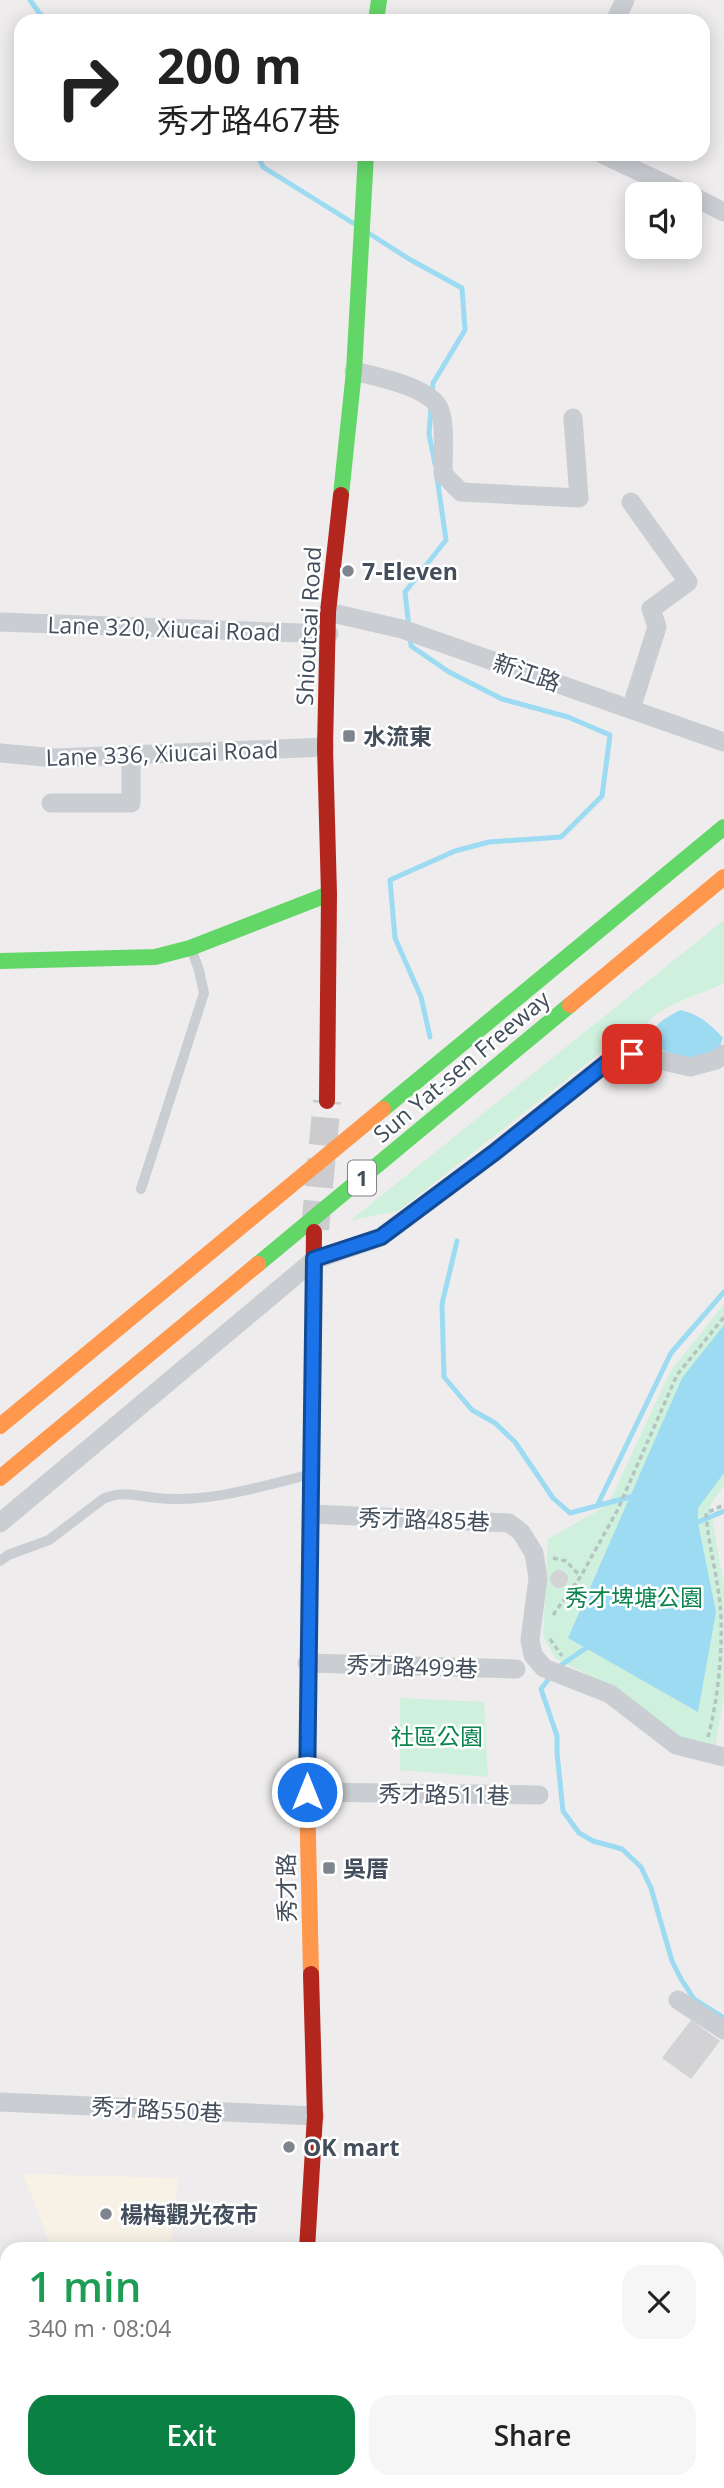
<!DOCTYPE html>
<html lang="en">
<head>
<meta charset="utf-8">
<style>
	:root { --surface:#fff; --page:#f6f6f6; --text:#222; --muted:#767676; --accent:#0b8043 }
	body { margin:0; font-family:"Open Sans","Noto Sans TC",sans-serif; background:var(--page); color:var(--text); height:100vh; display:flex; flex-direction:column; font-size:26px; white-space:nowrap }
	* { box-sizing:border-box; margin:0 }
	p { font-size:23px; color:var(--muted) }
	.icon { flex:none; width:38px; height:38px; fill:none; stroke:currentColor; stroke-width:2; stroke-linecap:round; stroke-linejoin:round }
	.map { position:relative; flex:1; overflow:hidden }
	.side { position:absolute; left:0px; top:2242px; width:724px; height:247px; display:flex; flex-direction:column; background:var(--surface); border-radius:21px 21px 0 0; box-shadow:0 4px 18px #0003 }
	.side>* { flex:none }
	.banner { position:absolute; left:14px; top:14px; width:696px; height:147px; border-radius:21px; box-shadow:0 4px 18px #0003; background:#fff; color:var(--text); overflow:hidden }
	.tools { position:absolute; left:625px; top:182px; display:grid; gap:14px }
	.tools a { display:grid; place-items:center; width:77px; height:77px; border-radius:14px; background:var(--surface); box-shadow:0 4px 18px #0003; font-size:35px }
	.pin { position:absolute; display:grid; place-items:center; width:60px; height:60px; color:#fff; margin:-30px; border-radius:14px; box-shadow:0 4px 10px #0006 }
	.me { position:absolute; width:77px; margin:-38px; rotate:0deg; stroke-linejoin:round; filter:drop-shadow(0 0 5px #0008) }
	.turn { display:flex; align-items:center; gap:24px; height:147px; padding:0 28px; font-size:32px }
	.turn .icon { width:91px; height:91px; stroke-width:2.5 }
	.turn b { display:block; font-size:49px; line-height:60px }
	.round { display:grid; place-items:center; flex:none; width:74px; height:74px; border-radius:21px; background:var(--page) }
	.headline { display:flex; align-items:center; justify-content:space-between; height:119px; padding:0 28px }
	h1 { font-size:42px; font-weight:600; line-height:52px; color:#1e9e55 }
	.cta { display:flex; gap:14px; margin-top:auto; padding:14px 28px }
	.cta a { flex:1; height:80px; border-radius:21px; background:var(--accent); color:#fff; font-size:28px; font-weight:600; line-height:80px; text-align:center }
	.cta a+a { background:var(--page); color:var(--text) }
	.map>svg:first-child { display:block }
</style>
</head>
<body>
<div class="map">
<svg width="724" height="2488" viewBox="0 0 724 2488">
	<rect width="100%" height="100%" fill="#eeecec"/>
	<path fill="#f7f2e5" d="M23 2174 178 2178 170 2249H52Z"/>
	<path fill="#cef0dd" d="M724 920V983C705 993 661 1005 649 1021 645 1025 643 1031 641 1036L613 1043 398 1211 351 1220Z
		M724 1304V1485L710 1506 724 1587V1694L715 1749 687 1742 613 1688 555 1658 543 1636 548 1539 608 1505 670 1372Z
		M400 1698 484 1702 488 1777 400 1770Z"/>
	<path fill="#9ddbf3" d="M680 1010C699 1014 710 1024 723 1038 721 1042 721 1046 718 1049 701 1065 668 1055 652 1044 652 1023 663 1020 680 1010Z
		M724 1325V1473L698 1508V1523L716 1612 698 1712 568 1638 682 1378Z"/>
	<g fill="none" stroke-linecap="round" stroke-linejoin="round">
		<path stroke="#9ddbf3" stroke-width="5" d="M30 0 40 14 51 21
			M257 154 263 167 353 223
			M370 234 409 259 462 288 465 330 433 383 432 394
			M431 408 429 434 435 464
			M409 628 405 592 446 540 437 477
			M410 638 411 646 449 672 502 699 568 717 610 735 602 796 561 837 489 842 455 851 390 880 395 938 421 997 430 1037
			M457 1241 442 1304 444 1377 472 1410 495 1423 515 1442 553 1498 570 1513 630 1497 636 1500
			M597 1506 671 1353 724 1292
			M691 1520 698 1522 724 1511
			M557 1668 586 1648 587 1644
			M551 1676 541 1689 557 1736V1753L563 1811 579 1833 593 1841 622 1849 641 1867 651 1888 672 1961 681 1979 694 1999 724 2018"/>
	</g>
	<path fill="#d3d3d5" d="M550 1579a9 9 0 1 1 18 0a9 9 0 1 1-18 0Z
		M691 2020 720 2041 691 2079 662 2058Z"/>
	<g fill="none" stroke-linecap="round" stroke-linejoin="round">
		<path stroke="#cccccf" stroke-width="28" stroke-dasharray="28 14" stroke-linecap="butt" d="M315 1229 327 1101"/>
		<path stroke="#b5c4c1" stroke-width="3.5" stroke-dasharray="5 3.5" stroke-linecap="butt" d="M553 1558 566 1561 580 1576
			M553 1615 581 1576 617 1511 677 1375 724 1317
			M550 1639 562 1656
			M708 1737C718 1702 724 1640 720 1604 717 1573 708 1544 706 1513L724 1505"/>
		<path stroke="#cacdd2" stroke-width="10" d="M141 1189 204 993 199 970 192 951
			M0 1561 8 1555 49 1540 103 1499C121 1490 137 1496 157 1498 209 1503 258 1487 308 1475
			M0 2451 7 2448
			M1 2472 7 2488
			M48 2482 50 2488
			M104 2482 107 2488"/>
		<path stroke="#cacdd2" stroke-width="19" d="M615 21 625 0
			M602 154 687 194
			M690 195 724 212
			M354 371C376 377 428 386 439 408 446 423 443 456 443 474L461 492 579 498 573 418
			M631 502 688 582 651 609 657 627 631 709
			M328 612 402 629 724 742
			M0 622 329 634
			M0 753 56 758 325 747
			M51 803H131V756
			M312 1514 509 1523 521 1532 534 1553 538 1578 530 1640 533 1655 544 1668 610 1694 676 1745 724 1757
			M0 1523 314 1260 381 1237 495 1152 609 1061 632 1054 690 1067 716 1060 724 1054
			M307 1663 516 1669
			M307 1792 539 1795
			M678 2000 724 2030
			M0 2102 315 2116
			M0 2403 7 2400"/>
		<path stroke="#63d668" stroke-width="16" d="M376 21 379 0
			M341 495 354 371 366 154
			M0 961 155 957 190 948 329 894
			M383 1109 724 827
			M258 1264 570 1005"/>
		<path stroke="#ff974d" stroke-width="16" d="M570 1005 724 877
			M0 1426 383 1109
			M0 1478 258 1264
			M311 1497 307 1792 311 1974
			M277 2488 278 2482"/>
		<path stroke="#b3261e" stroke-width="16" d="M327 1101 329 894 325 747 328 612 341 495
			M311 1497 314 1232
			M307 2249 315 2116 311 1974"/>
	</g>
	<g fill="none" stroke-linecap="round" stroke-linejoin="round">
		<g stroke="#114b97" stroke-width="18">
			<path id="route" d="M307 1792 314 1259 381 1237 495 1152 609 1061 632 1054"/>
		</g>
		<use href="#route" stroke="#1a73e8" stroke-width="12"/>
	</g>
	<g fill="#7e858e" stroke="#fff" stroke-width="2.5">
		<circle cx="348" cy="571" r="7"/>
		<rect x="342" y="729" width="14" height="14" rx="3.5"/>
		<rect x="322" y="1861" width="14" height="14" rx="3.5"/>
		<circle cx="289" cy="2147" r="7"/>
		<circle cx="106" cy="2214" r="7"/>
	</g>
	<g text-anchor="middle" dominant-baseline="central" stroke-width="5" stroke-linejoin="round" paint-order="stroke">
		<rect fill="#fff" stroke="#7b838c" stroke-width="2" x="348" y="1160.5" width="28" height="35" rx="5"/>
		<g font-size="21" font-weight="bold" fill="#424e5b">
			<text x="362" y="1178">1</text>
		</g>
		<g font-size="23" font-weight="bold" fill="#424e5b" stroke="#fff" text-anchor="start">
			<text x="362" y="571">7-Eleven</text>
			<text x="363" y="736">水流東</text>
			<text x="343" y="1868">吳厝</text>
			<text x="303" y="2147">OK mart</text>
			<text x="120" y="2214">楊梅觀光夜市</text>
		</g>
		<g font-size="23" fill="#424e5b" stroke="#fff">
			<text transform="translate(308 626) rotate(-87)">Shioutsai Road</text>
			<text transform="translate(164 628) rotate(2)">Lane 320, Xiucai Road</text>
			<text transform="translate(527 672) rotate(19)">新江路</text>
			<text transform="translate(162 753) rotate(-2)">Lane 336, Xiucai Road</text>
			<text transform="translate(461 1066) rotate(-40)">Sun Yat-sen Freeway</text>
			<text transform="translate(424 1519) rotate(2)">秀才路485巷</text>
			<text transform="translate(412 1666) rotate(2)">秀才路499巷</text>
			<text transform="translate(444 1794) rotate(1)">秀才路511巷</text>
			<text transform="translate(286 1888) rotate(-91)">秀才路</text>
			<text transform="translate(157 2109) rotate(3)">秀才路550巷</text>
		</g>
		<g font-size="23" fill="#0b8450" stroke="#fff">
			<text x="634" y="1597">秀才埤塘公園</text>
			<text x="437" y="1736">社區公園</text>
		</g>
	</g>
</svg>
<div class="tools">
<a><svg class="icon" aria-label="sound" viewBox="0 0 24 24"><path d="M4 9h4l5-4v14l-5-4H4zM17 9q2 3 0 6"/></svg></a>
</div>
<div class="pin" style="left:632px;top:1054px;background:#d93025"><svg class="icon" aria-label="arrive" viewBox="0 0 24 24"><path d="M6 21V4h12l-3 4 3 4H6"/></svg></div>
<svg class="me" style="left:307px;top:1792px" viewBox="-20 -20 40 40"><circle r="17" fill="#1a73e8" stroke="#fff" stroke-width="3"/><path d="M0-11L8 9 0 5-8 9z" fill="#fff"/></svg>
<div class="banner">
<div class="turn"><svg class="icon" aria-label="right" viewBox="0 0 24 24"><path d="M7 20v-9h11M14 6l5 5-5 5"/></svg><div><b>200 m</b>秀才路467巷</div></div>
</div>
<section class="side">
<div class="headline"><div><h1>1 min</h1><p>340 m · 08:04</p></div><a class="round"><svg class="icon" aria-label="close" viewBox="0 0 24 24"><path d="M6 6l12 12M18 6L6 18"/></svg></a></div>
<div class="cta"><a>Exit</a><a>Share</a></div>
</section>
</div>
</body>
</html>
